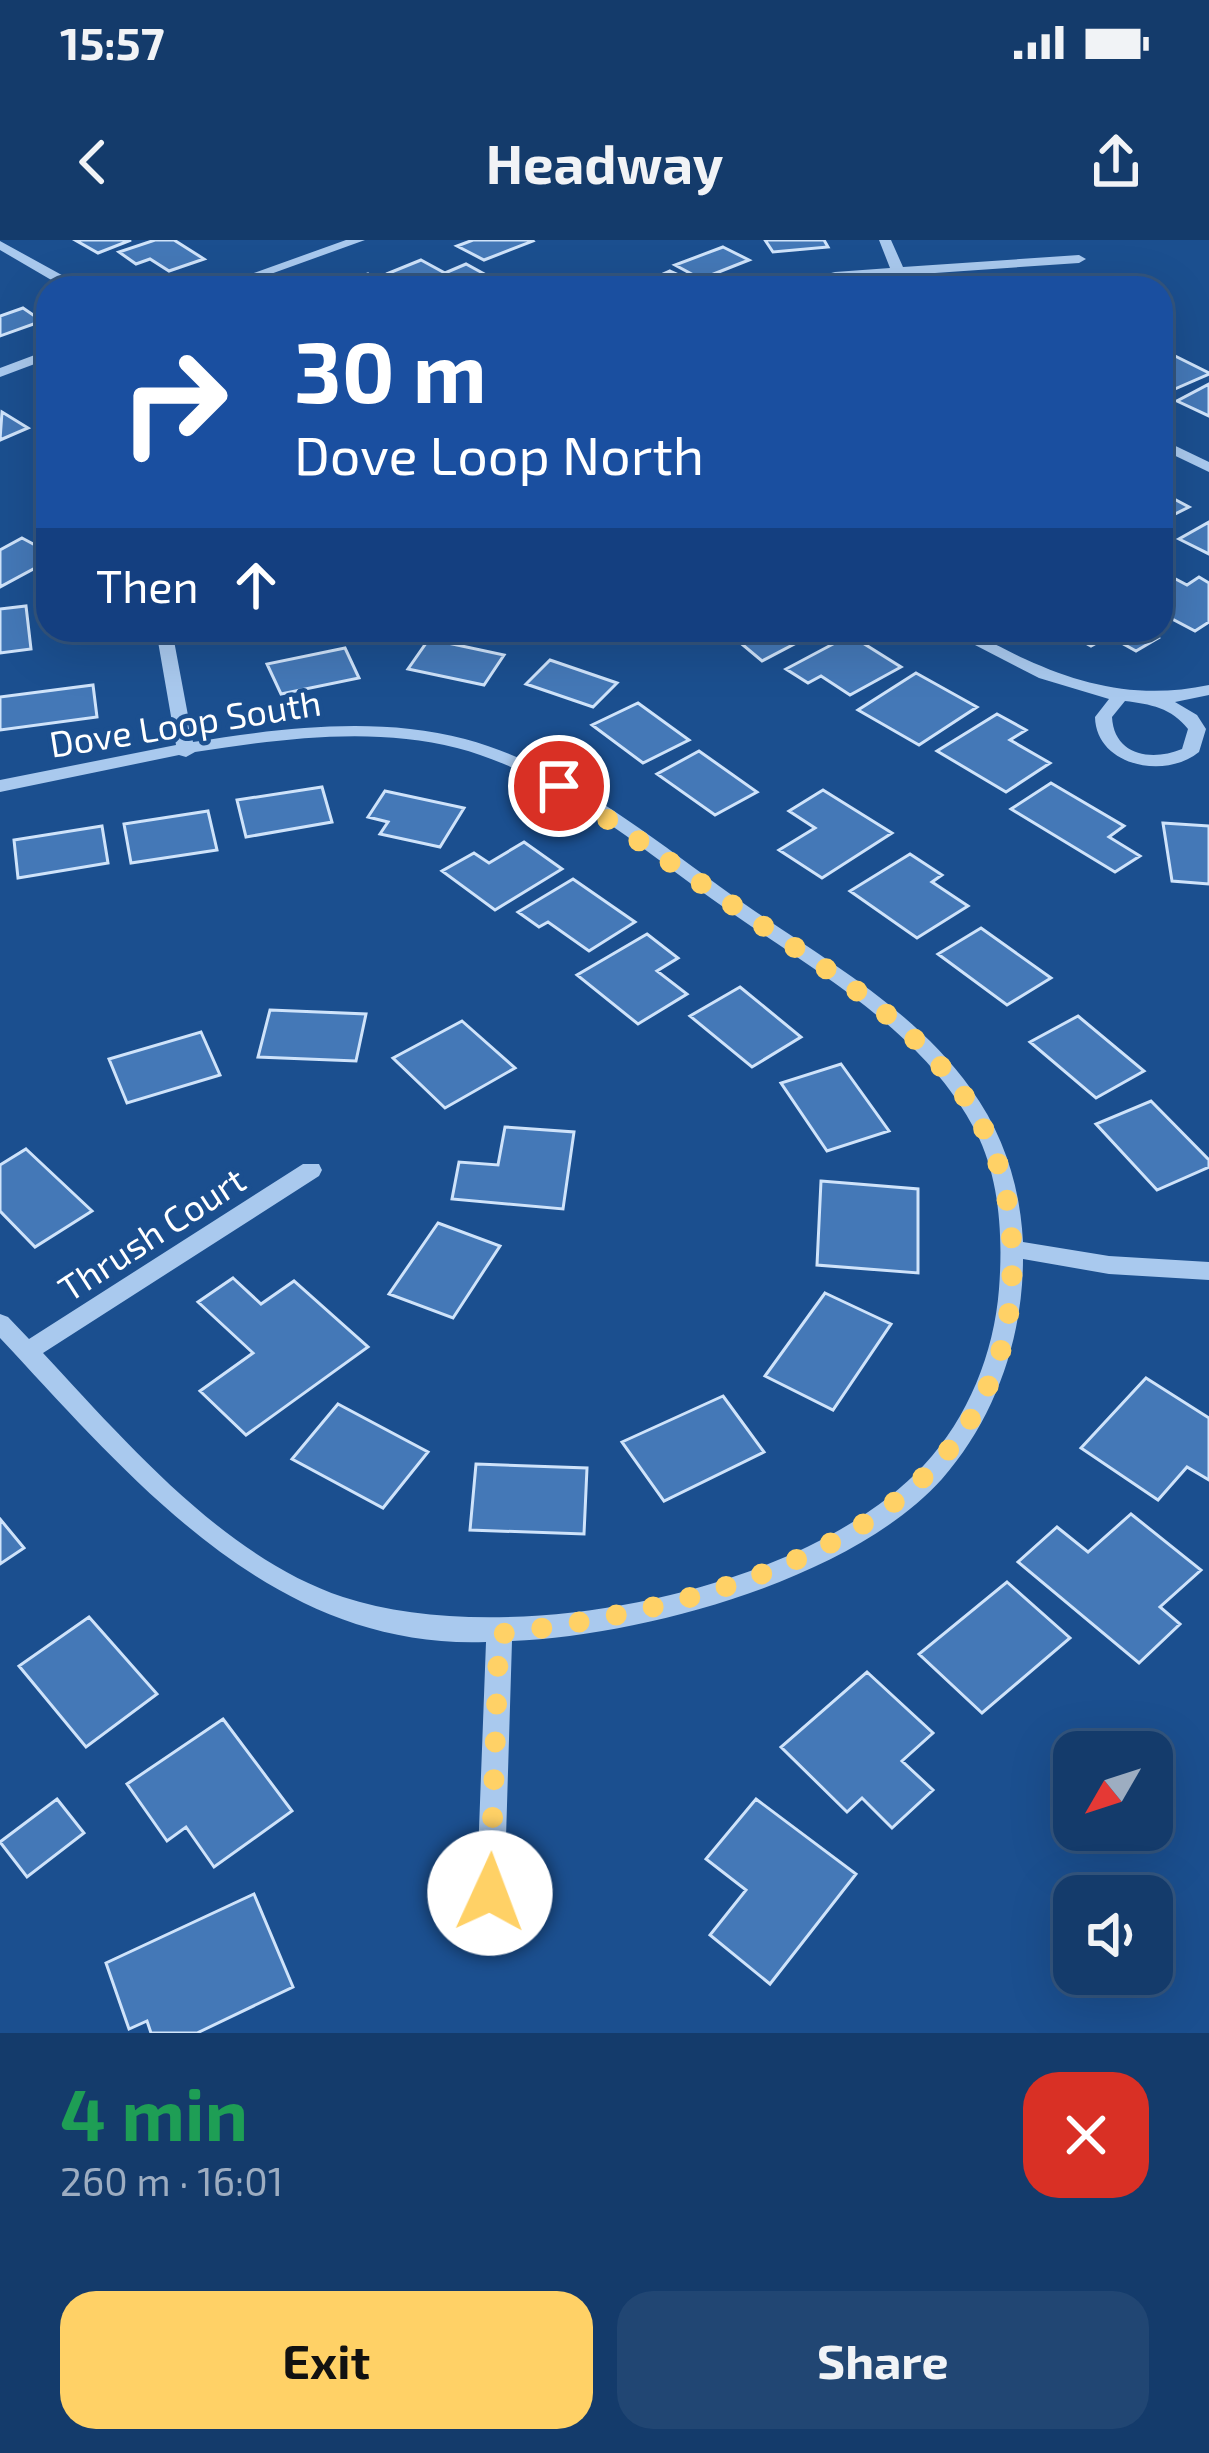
<!DOCTYPE html>
<html lang="en">
<head>
<meta charset="utf-8">
<style>
	:root { --surface:#143b6b; --page:#214673; --text:#f1f3f6; --muted:#9dadc1; --line:#33557e; --accent:#ffd166 }
	body { margin:0; font-family:"Exo 2",sans-serif; background:var(--page); color:var(--text); height:100vh; display:flex; flex-direction:column; font-size:45px; white-space:nowrap }
	* { box-sizing:border-box; margin:0 }
	p { font-size:39px; color:var(--muted) }
	.icon { flex:none; width:66px; height:66px; fill:none; stroke:currentColor; stroke-width:2; stroke-linecap:round; stroke-linejoin:round }
	.map { position:relative; height:1793px; overflow:hidden }
	.side { display:flex; flex-direction:column; background:var(--surface); flex:1 }
	.side>* { flex:none }
	.guide { position:absolute; left:36px; top:36px; width:1137px; height:366px; border-radius:36px; box-shadow:0 12px 48px #0002,0 0 0 3px var(--line); background:#1a4fa0; color:#fff; overflow:hidden }
	.needle { width:78px; rotate:231deg }
	.fabs { position:absolute; left:1053px; top:1491px; display:grid; gap:24px }
	.fabs a { display:grid; place-items:center; width:120px; height:120px; border-radius:24px; background:var(--surface); box-shadow:0 12px 48px #0002,0 0 0 3px var(--line); font-size:60px }
	.pin { position:absolute; display:grid; place-items:center; width:102px; height:102px; color:#fff; margin:-51px; border:6px solid #fff; border-radius:50%; box-shadow:0 3px 12px #0007 }
	.me { position:absolute; width:132px; margin:-66px; rotate:2deg; stroke-linejoin:round; filter:drop-shadow(0 0 9px #0008) }
	.turn { display:flex; align-items:center; gap:42px; height:252px; padding:0 60px; font-size:54px }
	.turn .icon { width:156px; height:156px; stroke-width:2.5 }
	.turn b { display:block; font-size:84px; line-height:102px }
	.then { display:flex; align-items:center; height:114px; padding:0 60px; background:#0003; gap:24px; font-size:45px }
	.round { display:grid; place-items:center; flex:none; width:126px; height:126px; border-radius:36px; background:var(--page) }
	.overview { display:flex; align-items:center; justify-content:space-between; height:204px; padding:0 60px }
	h1 { font-size:72px; font-weight:700; line-height:90px; color:#1e9e55 }
	.button { display:flex; gap:24px; margin-top:auto; padding:24px 60px }
	.button a { flex:1; height:138px; border-radius:36px; background:var(--accent); color:#111; font-size:48px; font-weight:700; line-height:138px; text-align:center }
	.button a+a { background:var(--page); color:var(--text) }
	.status { display:flex; justify-content:space-between; align-items:center; height:84px; padding:0 60px; background:var(--surface); direction:ltr }
	.status svg { height:33px; fill:currentColor }
	header { display:flex; justify-content:space-between; align-items:center; height:156px; padding:0 60px; background:var(--surface); font-size:54px; font-weight:700 }
	.map>svg:first-child { display:block }
</style>
</head>
<body>
<div class="status"><b>15:57</b><svg viewBox="0 0 49 12"><path d="M0 12V9h3v3zM5 12V6h3v6zM10 12V3h3v9zM15 12V0h3v12zM26 1h20v11H26zM47 4h2v5h-2z"/></svg></div>
<header><svg class="icon" aria-label="back" viewBox="0 0 24 24"><path d="M15 5l-7 7 7 7"/></svg>Headway<svg class="icon" aria-label="share" viewBox="0 0 24 24"><path d="M12 15V3M7 8l5-5 5 5M5 13v7h14v-7"/></svg></header>
<div class="map">
<svg width="1209" height="1793" viewBox="0 0 1209 1793">
	<rect width="100%" height="100%" fill="#1b4f8f"/>
	<path fill="#4478b7" stroke="#cfe3fa" stroke-width="3" d="M75 0H131L98 13Z
		M155 0H174L204 19 169 31 150 19 136 24 119 12Z
		M473 0H532L533 1 484 20 457 6Z
		M765 0H824L828 7 773 12Z
		M723 7 749 20 701 39 675 25Z
		M421 20 445 33 466 24 488 36 469 44 477 48H418L389 33Z
		M670 31 697 43 632 48Z
		M368 34 390 48H327Z
		M23 68 42 81 0 96V76Z
		M1163 110 1209 133V134L1161 155Z
		M1209 144V176L1177 161Z
		M2 172 28 188 0 200Z
		M1161 252 1189 267 1161 281Z
		M1209 282V314L1179 299Z
		M22 298 48 312V321L0 347V310Z
		M1170 336 1187 345 1199 337 1209 343V382L1195 391 1161 373V342Z
		M26 366 31 409 0 413V369Z
		M725 390H817L819 391 762 421Z
		M1062 390H1143L1158 398 1136 411 1109 396 1091 406Z
		M850 395 901 427 850 455 821 436 808 443 786 429Z
		M429 399 504 415 484 445 408 429Z
		M345 408 359 438 281 454 267 424Z
		M550 420 617 443 593 467 526 444Z
		M916 433 977 467 919 505 858 470Z
		M93 445 97 477 0 490V457Z
		M638 463 689 500 643 523 592 485Z
		M997 474 1026 490 1010 500 1050 523 1006 552 937 511Z
		M699 511 757 552 715 575 657 534Z
		M1051 543 1124 586 1109 597 1140 616 1115 632 1011 569Z
		M322 547 332 582 246 597 237 560Z
		M823 550 892 593 822 638 779 610 815 588 789 571Z
		M385 551 464 568 440 607 380 594 388 582 368 577Z
		M208 571 217 610 131 623 124 584Z
		M1163 583 1209 586V644L1172 641Z
		M102 586 108 623 18 638 14 600Z
		M524 602 562 629 495 670 442 631 474 613 489 623Z
		M910 614 942 635 932 642 968 666 917 698 850 651Z
		M573 639 635 682 589 711 548 682 539 687 518 672Z
		M981 688 1051 738 1007 765 938 714Z
		M647 694 678 718 657 731 687 754 638 784 577 735Z
		M740 747 801 797 752 827 690 776Z
		M270 770 366 774 356 821 258 817Z
		M1078 776 1144 831 1096 858 1030 802Z
		M462 781 515 828 445 868 393 818Z
		M201 792 220 835 127 863 109 819Z
		M841 824 889 891 827 911 781 843Z
		M1151 861 1209 920V927L1157 950 1096 884Z
		M505 887 574 892 563 969 452 959 459 922 498 925Z
		M26 909 92 971 35 1007 0 971V925Z
		M821 941 918 949V1033L817 1025Z
		M438 983 500 1006 453 1078 389 1054Z
		M233 1038 261 1064 294 1041 368 1107 246 1195 200 1151 253 1113 198 1062Z
		M825 1053 891 1084 833 1170 765 1136Z
		M1146 1138 1209 1178V1240L1187 1227 1158 1260 1081 1208Z
		M723 1156 764 1212 664 1261 622 1202Z
		M338 1164 428 1212 383 1268 292 1219Z
		M476 1224 587 1228 584 1294 470 1290Z
		M1131 1274 1201 1330 1160 1367 1180 1384 1139 1423 1018 1322 1057 1287 1088 1312Z
		M0 1279 24 1308 0 1324Z
		M1007 1342 1070 1398 982 1473 919 1414Z
		M89 1377 157 1454 86 1507 19 1426Z
		M867 1432 933 1493 902 1521 933 1550 892 1588 862 1558 847 1572 781 1507Z
		M223 1479 292 1571 214 1627 186 1587 167 1601 127 1544Z
		M57 1559 84 1593 27 1637 0 1602Z
		M756 1559 856 1634 770 1744 710 1695 746 1650 706 1619Z
		M254 1654 293 1747 197 1793H151L147 1781 129 1789 106 1723Z"/>
	<g fill="none" stroke-linecap="round" stroke-linejoin="round">
		<path fill="#a9c9ee" fill-rule="evenodd" d="M346 0H365L232 48H212Z
			M879 0H891L903 27 1079 15 1086 19 1079 23 906 35 912 48H898L893 36 774 48 835 32 890 28Z
			M0 1 80 45 82 48H65L0 10Z
			M48 110V119L0 137V128Z
			M1161 199 1209 222V232L1161 209Z
			M156 390H172L193 502C282 488 376 476 465 499 571 528 657 603 746 665 825 720 914 769 971 849 1004 895 1020 946 1023 1002L1109 1016 1209 1022V1040L1109 1034 1023 1019C1023 1098 995 1179 942 1239 851 1340 644 1395 512 1401L503 1696 499 1706 489 1710 479 1706 475 1696 486 1402C272 1410 132 1239 0 1098V1074L8 1077 29 1099 303 924H319L322 930 319 936 43 1113C126 1202 225 1318 343 1357 507 1411 804 1354 924 1225 968 1178 994 1113 999 1049 1003 997 1000 939 976 892 921 785 806 727 712 659 633 602 553 533 457 508 371 486 281 499 195 512L186 517 179 515 0 552V540L176 505Z
			M946 390C975 390 998 407 1025 419 1086 447 1143 459 1209 445V455L1175 462 1197 475 1206 489 1199 512C1165 540 1096 526 1095 477L1109 459 1039 438ZM1125 461C1150 464 1172 468 1188 489L1182 509C1151 522 1114 515 1112 477Z"/>
	</g>
	<g fill="none" stroke-linecap="round" stroke-linejoin="round">
		<path stroke="#ffd166" stroke-width="21" stroke-dasharray="0 37.8" d="M490 1653 499 1394C709 1368 1007 1295 1012 1033 1014 963 999 901 957 846 906 780 837 736 769 690 699 642 629 594 559 546"/>
	</g>
	<g text-anchor="middle" dominant-baseline="central" stroke-width="9" stroke-linejoin="round" paint-order="stroke">
		<g font-size="36" fill="#fff" stroke="#1b4f8f">
			<text transform="translate(185 482) rotate(-9)">Dove Loop South</text>
			<text transform="translate(151 993) rotate(-33)">Thrush Court</text>
		</g>
	</g>
</svg>
<div class="fabs">
<a><svg class="needle" viewBox="-14 -14 28 28"><path d="M0-13l5 13h-10z" fill="#e53935"/><path d="M0 13l5-13h-10z" fill="#9dadc1"/></svg></a>
<a><svg class="icon" aria-label="sound" viewBox="0 0 24 24"><path d="M4 9h4l5-4v14l-5-4H4zM17 9q2 3 0 6"/></svg></a>
</div>
<div class="pin" style="left:559px;top:546px;background:#d93025"><svg class="icon" aria-label="arrive" viewBox="0 0 24 24"><path d="M6 21V4h12l-3 4 3 4H6"/></svg></div>
<svg class="me" style="left:490px;top:1653px" viewBox="-20 -20 40 40"><circle r="19" fill="#fff"/><path d="M0-13L10 11 0 6-10 11z" fill="#ffd166"/></svg>
<div class="guide">
<div class="turn"><svg class="icon" aria-label="right" viewBox="0 0 24 24"><path d="M7 20v-9h11M14 6l5 5-5 5"/></svg><div><b>30 m</b>Dove Loop North</div></div>
<div class="then">Then<svg class="icon" aria-label="ahead" viewBox="0 0 24 24"><path d="M12 20V5M6 11l6-6 6 6"/></svg></div>
</div>
</div>
<section class="side">
<div class="overview"><div><h1>4 min</h1><p>260 m · 16:01</p></div><a class="round" style="background:#d93025;color:#fff"><svg class="icon" aria-label="close" viewBox="0 0 24 24"><path d="M6 6l12 12M18 6L6 18"/></svg></a></div>
<div class="button"><a>Exit</a><a>Share</a></div>
</section>
</body>
</html>
